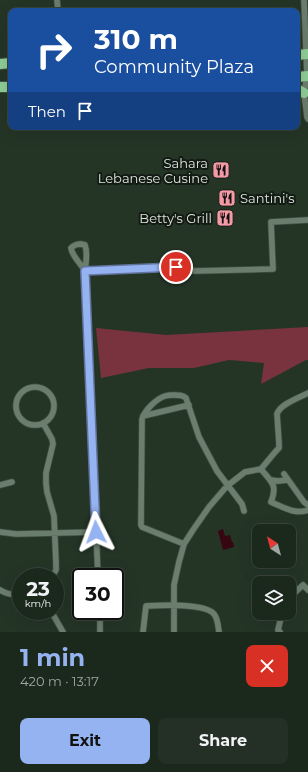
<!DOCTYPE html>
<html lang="en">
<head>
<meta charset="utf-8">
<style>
	:root { --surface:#1b281c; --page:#243025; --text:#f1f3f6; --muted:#a0a6a3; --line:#39443b; --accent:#95b2f1 }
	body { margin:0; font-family:Montserrat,sans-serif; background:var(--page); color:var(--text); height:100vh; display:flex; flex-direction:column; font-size:15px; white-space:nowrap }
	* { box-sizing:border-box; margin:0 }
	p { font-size:13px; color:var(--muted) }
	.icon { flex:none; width:22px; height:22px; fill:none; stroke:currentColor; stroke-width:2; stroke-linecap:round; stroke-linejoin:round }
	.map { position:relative; height:632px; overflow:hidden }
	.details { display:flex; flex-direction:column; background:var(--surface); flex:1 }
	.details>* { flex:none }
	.top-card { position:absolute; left:8px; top:8px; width:292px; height:122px; border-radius:8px; box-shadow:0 4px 16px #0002,0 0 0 1px var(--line); background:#1a4fa0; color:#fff; overflow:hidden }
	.needle { width:26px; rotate:324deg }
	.tools { position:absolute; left:252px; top:524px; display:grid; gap:8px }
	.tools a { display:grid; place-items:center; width:44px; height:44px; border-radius:8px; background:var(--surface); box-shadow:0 4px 16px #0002,0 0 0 1px var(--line); font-size:20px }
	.speed { position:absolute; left:12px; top:568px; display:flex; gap:8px; font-size:20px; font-weight:700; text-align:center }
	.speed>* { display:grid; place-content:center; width:52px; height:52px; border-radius:50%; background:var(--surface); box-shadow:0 4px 16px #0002,0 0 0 1px var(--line); line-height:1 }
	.speed small { font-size:10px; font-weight:400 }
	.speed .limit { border:2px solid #111; border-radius:6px; background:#fff; color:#111 }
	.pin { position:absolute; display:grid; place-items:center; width:34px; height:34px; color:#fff; margin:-17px; border:2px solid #fff; border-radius:50%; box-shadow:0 1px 4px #0007 }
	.me { position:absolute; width:44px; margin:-22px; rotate:357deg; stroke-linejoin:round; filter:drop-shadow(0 0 3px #0008) }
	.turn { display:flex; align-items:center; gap:14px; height:84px; padding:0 20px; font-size:18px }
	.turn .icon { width:52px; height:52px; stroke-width:2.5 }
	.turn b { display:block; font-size:28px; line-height:34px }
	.then { display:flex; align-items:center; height:38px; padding:0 20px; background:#0003; gap:8px; font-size:15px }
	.round { display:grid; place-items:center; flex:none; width:42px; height:42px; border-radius:8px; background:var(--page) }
	.summary { display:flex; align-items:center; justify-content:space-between; height:68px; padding:0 20px }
	h1 { font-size:24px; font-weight:700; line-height:30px; color:var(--accent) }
	.cta { display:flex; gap:8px; margin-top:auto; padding:8px 20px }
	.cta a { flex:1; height:46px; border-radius:8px; background:var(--accent); color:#111; font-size:16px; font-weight:700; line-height:46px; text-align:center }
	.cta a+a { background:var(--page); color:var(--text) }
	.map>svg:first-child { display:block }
</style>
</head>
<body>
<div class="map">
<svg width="308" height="632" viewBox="0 0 308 632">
	<rect width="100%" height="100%" fill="#243526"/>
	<path fill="#78333e" d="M308 327V360H306L261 384 264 363 229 360 194 368H149L101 378 96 328 166 335Z"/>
	<path fill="#360711" d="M223 529 225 536 230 535 232 542H233L234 547 223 550 218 531Z"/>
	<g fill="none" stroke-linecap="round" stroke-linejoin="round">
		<g stroke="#425145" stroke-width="7">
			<path id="street" d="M57 0 58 11
				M304 0 307 76 304 93 307 117 308 119
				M81 244 85 245C88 253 86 263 85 271 81 264 72 256 71 248 74 245 77 244 81 244Z
				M16 406a19 19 0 1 1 38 0a19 19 0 1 1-38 0Z
				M143 416 189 405
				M43 423 52 439 53 444 46 473V483L47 492 54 516 56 563V570L52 577
				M261 469C271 482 278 484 271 502 283 507 295 515 308 510
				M284 474 304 502 308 505
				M271 480 278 481 288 480
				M0 485 12 482
				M0 532 16 534 96 532
				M184 544 142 527 141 525 142 419C145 410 156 399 165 396 168 395 171 395 174 395 179 395 183 395 186 398L199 437 217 471 242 504 244 511
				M98 577 85 271 176 267 195 271 273 269 271 222 308 220
				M0 590C6 594 14 595 21 595
				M289 598 303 585 308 590
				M51 611 63 632
				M100 611V632
				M143 632 146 606C160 605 205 603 214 614 218 619 218 626 219 632
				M174 632V585L179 562 184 544 193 530 209 507 227 486 245 472 261 469 276 451 279 448V443L277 414C280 404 299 398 308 393
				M280 632 278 630 282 613"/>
		</g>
		<g stroke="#425145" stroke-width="12">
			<path id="highway" d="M297 55 308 54
				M0 64 11 63
				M297 77 308 76
				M0 87H11
				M297 89 304 93"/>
		</g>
		<use href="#street" stroke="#6b7e6d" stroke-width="5.5"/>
		<use href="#highway" stroke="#8dcd97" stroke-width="10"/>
	</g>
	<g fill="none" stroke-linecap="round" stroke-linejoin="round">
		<g stroke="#61749d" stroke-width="10">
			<path id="route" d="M96 532 85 271 176 267"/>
		</g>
		<use href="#route" stroke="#95b2f1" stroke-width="7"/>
	</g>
	<defs>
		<g id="restaurant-square" transform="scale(0.9)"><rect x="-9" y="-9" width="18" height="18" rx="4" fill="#f49aa4" stroke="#131a14"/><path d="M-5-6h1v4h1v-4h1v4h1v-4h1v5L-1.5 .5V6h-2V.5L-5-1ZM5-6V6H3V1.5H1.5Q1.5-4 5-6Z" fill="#111"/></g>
	</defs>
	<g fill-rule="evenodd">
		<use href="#restaurant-square" x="221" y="170"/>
		<use href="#restaurant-square" x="227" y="198"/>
		<use href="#restaurant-square" x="225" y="218"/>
	</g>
	<g text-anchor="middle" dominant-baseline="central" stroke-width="4" stroke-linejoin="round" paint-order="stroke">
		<g font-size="13" fill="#dbe6dd" stroke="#131a14" text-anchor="end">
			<text x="208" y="163">Sahara<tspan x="208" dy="15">Lebanese Cusine</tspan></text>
			<text x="240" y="198" text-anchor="start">Santini's</text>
			<text x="212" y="218">Betty's Grill</text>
		</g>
	</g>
</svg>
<div class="tools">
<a><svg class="needle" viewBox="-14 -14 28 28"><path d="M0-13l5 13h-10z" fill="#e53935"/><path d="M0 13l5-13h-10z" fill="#a0a6a3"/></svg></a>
<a><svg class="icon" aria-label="layers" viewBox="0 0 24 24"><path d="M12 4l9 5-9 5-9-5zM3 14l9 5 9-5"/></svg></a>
</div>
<div class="speed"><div>23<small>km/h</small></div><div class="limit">30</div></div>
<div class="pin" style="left:176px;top:267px;background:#d93025"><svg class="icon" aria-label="arrive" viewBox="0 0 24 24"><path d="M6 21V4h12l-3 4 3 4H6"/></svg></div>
<svg class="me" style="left:96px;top:532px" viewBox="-20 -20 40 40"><path d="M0-17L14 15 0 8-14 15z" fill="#95b2f1" stroke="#fff" stroke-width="4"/></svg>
<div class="top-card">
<div class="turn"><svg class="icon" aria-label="right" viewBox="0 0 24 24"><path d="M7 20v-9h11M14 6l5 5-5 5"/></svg><div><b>310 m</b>Community Plaza</div></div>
<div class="then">Then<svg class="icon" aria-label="arrive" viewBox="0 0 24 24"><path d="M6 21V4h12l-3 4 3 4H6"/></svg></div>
</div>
</div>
<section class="details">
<div class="summary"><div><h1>1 min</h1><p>420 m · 13:17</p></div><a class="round" style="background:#d93025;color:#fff"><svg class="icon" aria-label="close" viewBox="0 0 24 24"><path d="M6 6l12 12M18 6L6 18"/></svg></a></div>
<div class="cta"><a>Exit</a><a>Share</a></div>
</section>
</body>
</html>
